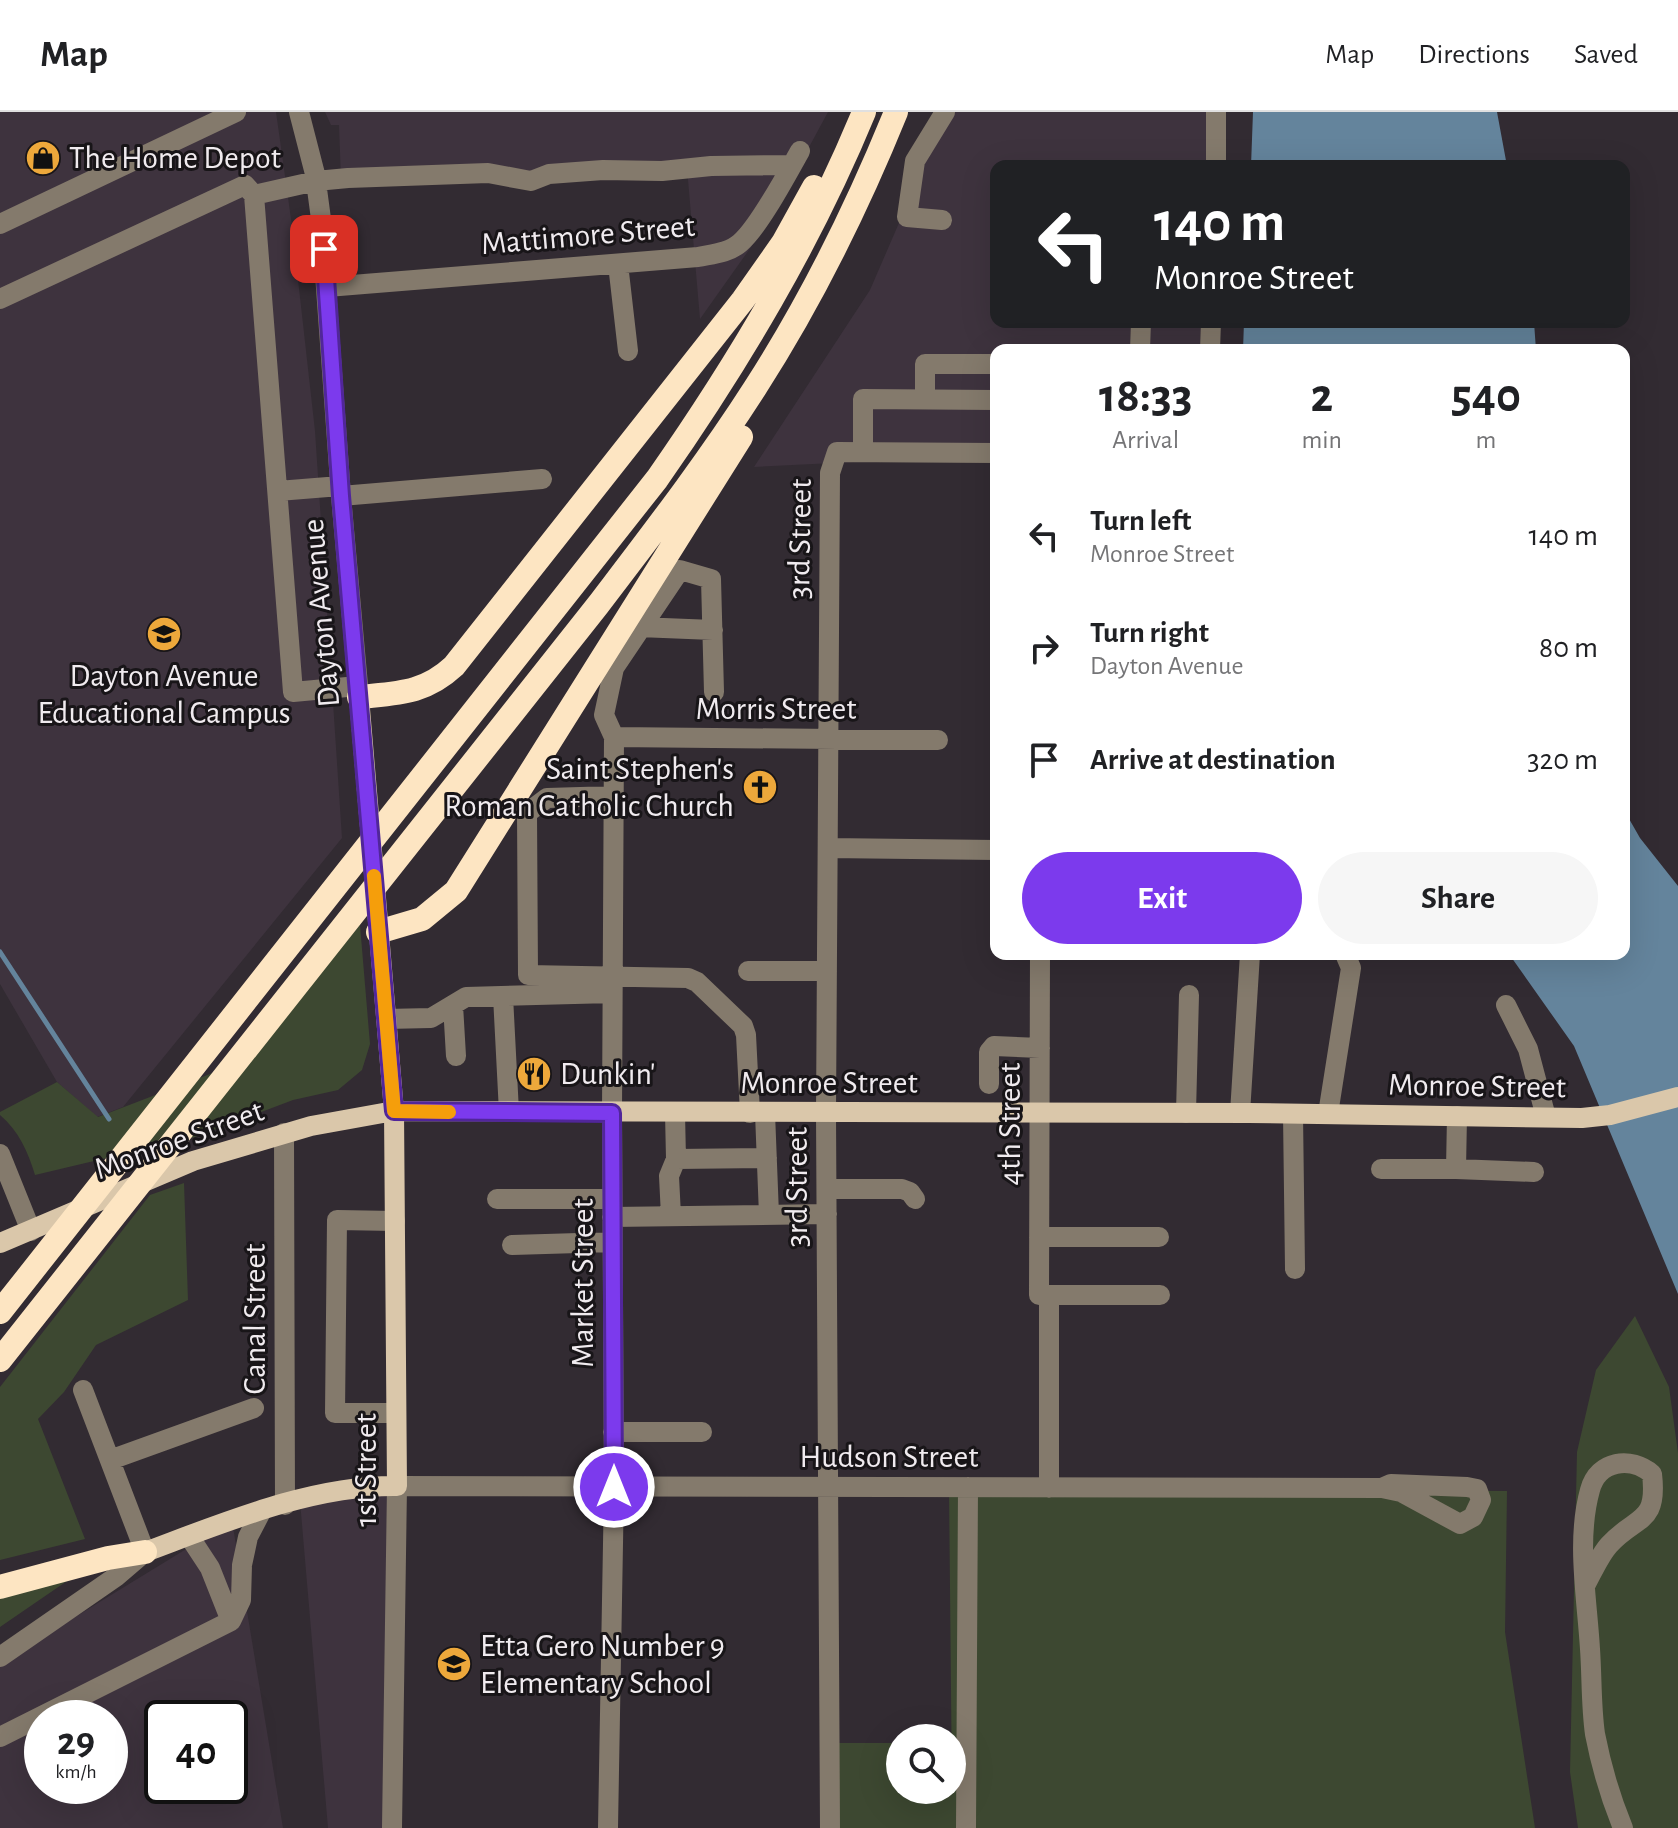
<!DOCTYPE html>
<html lang="en">
<head>
<meta charset="utf-8">
<style>
	:root { --surface:#fff; --page:#f6f6f6; --text:#202124; --muted:#757577; --line:#e0e0e0; --accent:#7c3aed }
	body { margin:0; font-family:"Alegreya Sans",sans-serif; background:var(--page); color:var(--text); height:100vh; display:flex; flex-direction:column; font-size:30px; white-space:nowrap }
	* { box-sizing:border-box; margin:0 }
	p { font-size:26px; color:var(--muted) }
	.icon { flex:none; width:44px; height:44px; fill:none; stroke:currentColor; stroke-width:2; stroke-linecap:round; stroke-linejoin:round }
	.map { position:relative; flex:1; overflow:hidden }
	.side { position:absolute; left:990px; top:232px; width:640px; height:616px; display:flex; flex-direction:column; background:var(--surface); border-radius:16px; box-shadow:0 8px 32px #0002 }
	.side>* { flex:none }
	.banner { position:absolute; left:990px; top:48px; width:640px; height:168px; border-radius:16px; box-shadow:0 8px 32px #0002; background:#202124; color:#fff; overflow:hidden }
	.controls { position:absolute; left:886px; top:1612px; display:grid; gap:16px }
	.controls a { display:grid; place-items:center; width:80px; height:80px; border-radius:50%; background:var(--surface); box-shadow:0 8px 32px #0002; font-size:40px }
	.speed { position:absolute; left:24px; top:1588px; display:flex; gap:16px; font-size:40px; font-weight:700; text-align:center }
	.speed>* { display:grid; place-content:center; width:104px; height:104px; border-radius:50%; background:var(--surface); box-shadow:0 8px 32px #0002; line-height:1 }
	.speed small { font-size:20px; font-weight:400 }
	.speed .limit { border:4px solid #111; border-radius:12px; background:#fff; color:#111 }
	.pin { position:absolute; display:grid; place-items:center; width:68px; height:68px; color:#fff; margin:-34px; border-radius:16px; box-shadow:0 4px 12px #0006 }
	.me { position:absolute; width:88px; margin:-44px; rotate:0deg; stroke-linejoin:round; filter:drop-shadow(0 0 6px #0008) }
	.turn { display:flex; align-items:center; gap:28px; height:168px; padding:0 32px; font-size:36px }
	.turn .icon { width:104px; height:104px; stroke-width:2.5 }
	.turn b { display:block; font-size:56px; line-height:68px }
	.eta { display:flex; justify-content:space-evenly; align-items:center; height:136px; text-align:center }
	.eta b { font-size:48px; font-weight:700; line-height:56px }
	.primary-button { display:flex; gap:16px; margin-top:auto; padding:16px 32px }
	.primary-button a { flex:1; height:92px; border-radius:48px; background:var(--accent); color:#fff; font-size:32px; font-weight:700; line-height:92px; text-align:center }
	.primary-button a+a { background:var(--page); color:var(--text) }
	ul { padding:0; list-style:none }
	li { display:flex; align-items:center; gap:24px; height:112px; padding:0 32px }
	li div { flex:1 }
	li b { display:block; font-size:30px }
	li em { font-style:normal }
	header { display:flex; align-items:center; gap:48px; box-sizing:border-box; height:112px; padding:0 40px; background:var(--surface); border-bottom:2px solid var(--line) }
	header strong { font-size:38px }
	nav { display:flex; gap:44px; margin-inline-start:auto; font-size:28px }
	.map>svg:first-child { display:block }
</style>
</head>
<body>
<header>
<strong>Map</strong>
<nav><a>Map</a><a>Directions</a><a>Saved</a></nav>
</header>
<div class="map">
<svg width="1678" height="1716" viewBox="0 0 1678 1716">
	<rect width="100%" height="100%" fill="#322b32"/>
	<path fill="#3e333e" fill-rule="evenodd" d="M0 0H276L292 114 315 319 342 726 123 995 97 1005 57 970 0 872Z
		M325 0H828L768 111 700 207 687 56 341 67 339 13H331Z
		M947 0H1222L1221 54H996V210H1216V238H996V343L754 355 870 178Z
		M399 1371V1716H328L300 1389Z
		M232 1409 283 1716H0V1551ZM42 1606H110V1674H42ZM162 1606H230V1674H162Z"/>
	<path fill="#3d4831" d="M360 813 370 932 362 958 338 978 293 988 195 1025 35 1063C28 1040 19 1019 0 1003V1000L57 970 98 1005 249 947Z
		M184 1071 188 1188 96 1233 64 1280 38 1307 85 1427 0 1448V1275L150 1083Z
		M1635 1204 1669 1275 1678 1341V1716H1578L1570 1660 1577 1340 1596 1258Z
		M949 1375 1507 1379 1505 1520 1535 1716H833L834 1631H900V1678H952Z
		M86 1456 0 1515V1484Z"/>
	<path fill="#64849c" d="M1253 0H1497L1507 54H1251Z
		M1244 210H1534L1536 238H1243Z
		M1624 698 1640 726 1678 774V1182L1574 934 1509 842H1624Z"/>
	<g fill="none" stroke-linecap="round" stroke-linejoin="round">
		<path stroke="#64849c" stroke-width="5" d="M0 840 109 1007"/>
		<path stroke="#847a6c" stroke-width="20" d="M299 0 315 62 321 107 341 384 359 584
			M1216 54V0
			M254 83 316 69 348 66 488 61 531 69 549 62 603 58 662 59 711 54 792 53
			M942 108 907 105 915 49 945 0
			M0 112 236 0
			M618 152 628 239
			M327 175 698 145C712 142 729 141 740 131 759 115 787 62 800 39
			M0 187 245 73 254 83 293 580 358 574
			M1140 238 1141 210
			M1210 238 1211 210
			M925 287V252H996
			M863 340V287L996 288
			M278 379 340 374
			M341 384 542 367
			M639 515 713 518
			M614 625 938 628
			M614 684 547 686 527 701 528 863 688 866 697 870 743 914 746 923 750 1001
			M828 736 996 738
			M1040 842 1039 1183H1160
			M748 859H827
			M503 884 509 1000
			M453 893 456 944
			M1506 893 1528 937 1546 1005
			M386 907 431 906 466 885 612 881
			M989 972V940L994 934 1040 936
			M765 1001 769 1103
			M1186 1001 1189 883
			M1240 1001 1250 842
			M1293 1002 1295 1157
			M1328 1002 1351 856 1345 842
			M284 1021 285 1393
			M0 1042 31 1119
			M676 1047 767 1046
			M1381 1057H1456L1457 1004
			M1456 1057 1534 1060
			M827 1077H902L910 1080 915 1087
			M497 1087H612
			M671 1104 669 1064 676 1047 675 1001
			M612 1105 827 1102
			M395 1109 337 1108 335 1301H396
			M1039 1125H1159
			M512 1133 612 1130
			M613 1320H702
			M110 1348 254 1296
			M1049 1376V1183
			M189 1424 210 1456 231 1509
			M1586 1472C1593 1459 1600 1443 1609 1433 1636 1403 1658 1413 1652 1362 1631 1344 1598 1348 1590 1378 1576 1428 1587 1486 1590 1537 1592 1565 1591 1594 1595 1622 1601 1653 1611 1687 1623 1716
			M0 1545 117 1464 145 1440 83 1278
			M0 1625 231 1509 241 1488 242 1453 248 1425 261 1400
			M392 1716 397 1374 1382 1376 1401 1380 1460 1412 1473 1405 1481 1388 1477 1377 1467 1375 1391 1372 1382 1376
			M608 1716 614 1375 612 1001 614 625 604 603 614 556 680 458 711 467 714 580
			M830 1716 826 1002 830 361 837 340 996 341
			M966 1716 968 1375"/>
		<path stroke="#dac7aa" stroke-width="20" d="M0 1131 193 1049 311 1014 394 999 1249 1001 1582 1006 1610 1003 1678 985
			M145 1440C223 1411 312 1373 397 1374L394 999 359 585"/>
		<path stroke="#fde5c2" stroke-width="24" d="M359 585C397 581 424 582 454 554L743 188 783 131 814 75
			M378 820 422 807 456 779 741 325
			M0 1200 657 367C738 251 810 131 864 0
			M0 1248 598 493C652 422 707 351 755 276 811 189 857 96 896 0
			M0 1475 108 1446 145 1440"/>
	</g>
	<g fill="none" stroke-linecap="round" stroke-linejoin="round">
		<g stroke="#51269a" stroke-width="20">
			<path id="route" d="M324 137 341 384 394 999 612 1001 614 1375"/>
		</g>
		<use href="#route" stroke="#7c3aed" stroke-width="14"/>
		<path stroke="#f59e0b" stroke-width="14" d="M374 764 394 999 449 1000"/>
	</g>
	<defs>
		<g id="shop-disc" transform="scale(1.8)"><circle r="9.5" fill="#eda83b" stroke="#181518"/><path d="M-5-2.5h2.3a2.7 3.5 0 0 1 5.4 0H5L5.5 6h-11ZM-1.5-2.5h3a1.5 2.3 0 0 0-3 0Z" fill="#111"/></g>
		<g id="school-disc" transform="scale(1.8)"><circle r="9.5" fill="#eda83b" stroke="#181518"/><path d="M0-5L7-2L0 1L-7-2ZM-4 1L0 2.5L4 1V4Q0 6-4 4Z" fill="#111"/></g>
		<g id="church-disc" transform="scale(1.8)"><circle r="9.5" fill="#eda83b" stroke="#181518"/><path d="M-1.2-6h2.4v3.5h3.3v2.4h-3.3V6h-2.4V-.1h-3.3v-2.4h3.3Z" fill="#111"/></g>
		<g id="restaurant-disc" transform="scale(1.8)"><circle r="9.5" fill="#eda83b" stroke="#181518"/><path d="M-5-6h1v4h1v-4h1v4h1v-4h1v5L-1.5 .5V6h-2V.5L-5-1ZM5-6V6H3V1.5H1.5Q1.5-4 5-6Z" fill="#111"/></g>
	</defs>
	<g fill-rule="evenodd">
		<use href="#shop-disc" x="43" y="46"/>
		<use href="#school-disc" x="164" y="522"/>
		<use href="#church-disc" x="760" y="675"/>
		<use href="#restaurant-disc" x="534" y="962"/>
		<use href="#school-disc" x="454" y="1552"/>
	</g>
	<g text-anchor="middle" dominant-baseline="central" stroke-width="6" stroke-linejoin="round" paint-order="stroke">
		<g font-size="32" fill="#f0ebef" stroke="#181518" text-anchor="start">
			<text x="69" y="46">The Home Depot</text>
			<text x="164" y="564" text-anchor="middle">Dayton Avenue<tspan x="164" dy="37">Educational Campus</tspan></text>
			<text x="734" y="657" text-anchor="end">Saint Stephen's<tspan x="734" dy="37">Roman Catholic Church</tspan></text>
			<text x="560" y="962">Dunkin'</text>
			<text x="480" y="1534">Etta Gero Number 9<tspan x="480" dy="37">Elementary School</tspan></text>
		</g>
		<g font-size="32" fill="#f0ebef" stroke="#181518">
			<text transform="translate(588 123) rotate(-5)">Mattimore Street</text>
			<text transform="translate(800 427) rotate(-89)">3rd Street</text>
			<text transform="translate(321 501) rotate(-95)">Dayton Avenue</text>
			<text x="776" y="597">Morris Street</text>
			<text x="829" y="971">Monroe Street</text>
			<text transform="translate(1477 974) rotate(1)">Monroe Street</text>
			<text transform="translate(1010 1012) rotate(-90)">4th Street</text>
			<text transform="translate(179 1028) rotate(-20)">Monroe Street</text>
			<text transform="translate(797 1075) rotate(-90)">3rd Street</text>
			<text transform="translate(583 1171) rotate(-90)">Market Street</text>
			<text transform="translate(255 1207) rotate(-90)">Canal Street</text>
			<text x="889" y="1345">Hudson Street</text>
			<text transform="translate(366 1358) rotate(-90)">1st Street</text>
		</g>
	</g>
</svg>
<div class="controls">
<a><svg class="icon" aria-label="search" viewBox="0 0 24 24"><circle cx="10" cy="10" r="6"/><path d="M15 15l6 6"/></svg></a>
</div>
<div class="speed"><div>29<small>km/h</small></div><div class="limit">40</div></div>
<div class="pin" style="left:324px;top:137px;background:#d93025"><svg class="icon" aria-label="arrive" viewBox="0 0 24 24"><path d="M6 21V4h12l-3 4 3 4H6"/></svg></div>
<svg class="me" style="left:614px;top:1375px" viewBox="-20 -20 40 40"><circle r="17" fill="#7c3aed" stroke="#fff" stroke-width="3"/><path d="M0-11L8 9 0 5-8 9z" fill="#fff"/></svg>
<div class="banner">
<div class="turn"><svg class="icon" aria-label="left" viewBox="0 0 24 24"><path d="M17 20v-9H6M10 6l-5 5 5 5"/></svg><div><b>140 m</b>Monroe Street</div></div>
</div>
<section class="side">
<div class="eta">
<div><b>18:33</b><p>Arrival</p></div>
<div><b>2</b><p>min</p></div>
<div><b>540</b><p>m</p></div>
</div>
<ul>
<li><svg class="icon" aria-label="left" viewBox="0 0 24 24"><path d="M17 20v-9H6M10 6l-5 5 5 5"/></svg><div><b>Turn left</b><p>Monroe Street</p></div><em>140 m</em></li>
<li><svg class="icon" aria-label="right" viewBox="0 0 24 24"><path d="M7 20v-9h11M14 6l5 5-5 5"/></svg><div><b>Turn right</b><p>Dayton Avenue</p></div><em>80 m</em></li>
<li><svg class="icon" aria-label="arrive" viewBox="0 0 24 24"><path d="M6 21V4h12l-3 4 3 4H6"/></svg><div><b>Arrive at destination</b></div><em>320 m</em></li>
</ul>
<div class="primary-button"><a>Exit</a><a>Share</a></div>
</section>
</div>
</body>
</html>
